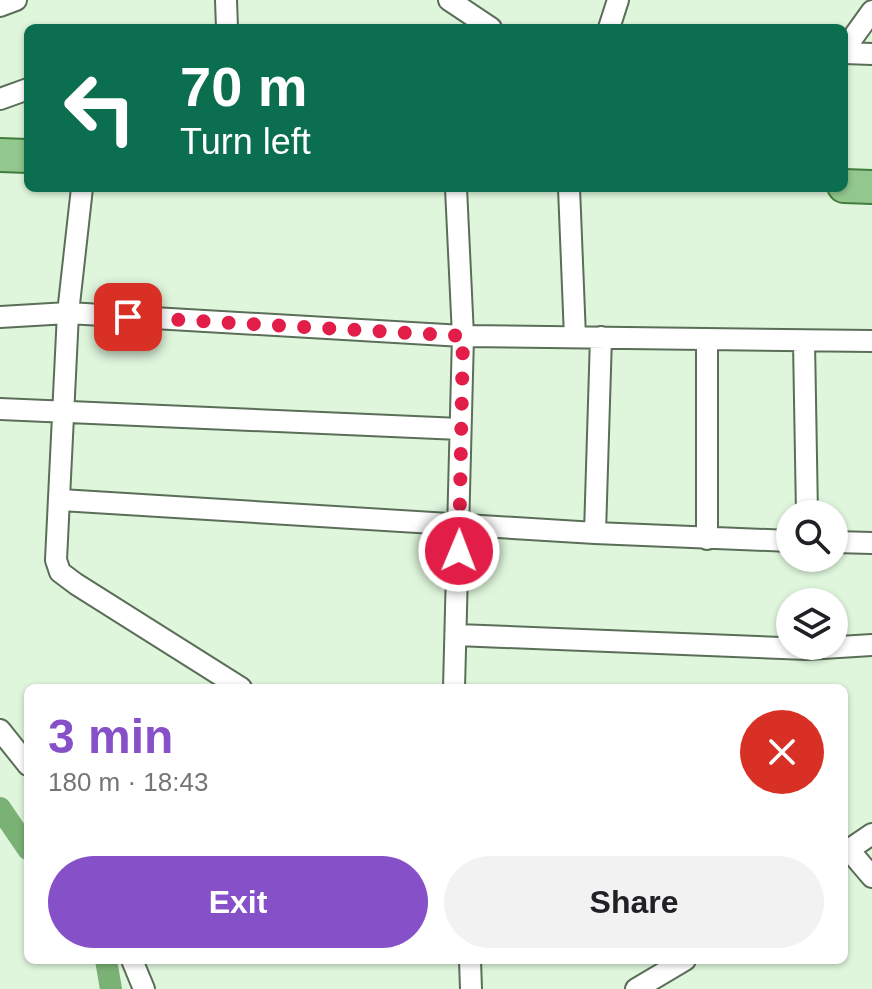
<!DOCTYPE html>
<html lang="en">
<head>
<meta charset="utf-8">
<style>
	:root { --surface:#fff; --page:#f2f2f2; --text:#202124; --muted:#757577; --accent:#8550c8 }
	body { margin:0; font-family:Helvetica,sans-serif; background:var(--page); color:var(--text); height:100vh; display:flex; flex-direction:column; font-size:30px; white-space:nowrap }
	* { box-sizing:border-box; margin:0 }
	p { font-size:26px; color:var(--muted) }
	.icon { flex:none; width:44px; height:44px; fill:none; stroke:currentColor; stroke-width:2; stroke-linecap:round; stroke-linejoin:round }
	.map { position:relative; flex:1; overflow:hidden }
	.panel { position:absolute; left:24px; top:684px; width:824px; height:280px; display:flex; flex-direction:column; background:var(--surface); border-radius:12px; box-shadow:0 2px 6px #0004 }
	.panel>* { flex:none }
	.guide { position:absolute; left:24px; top:24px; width:824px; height:168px; border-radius:12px; box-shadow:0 2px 6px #0004; background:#0b6e4f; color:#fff; overflow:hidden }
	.tools { position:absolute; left:776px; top:500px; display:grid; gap:16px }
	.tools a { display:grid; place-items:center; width:72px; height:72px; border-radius:50%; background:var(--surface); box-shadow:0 2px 6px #0004; font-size:40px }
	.pin { position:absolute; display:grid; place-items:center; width:68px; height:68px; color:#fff; margin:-34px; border-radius:16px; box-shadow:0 4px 12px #0006 }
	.me { position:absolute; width:88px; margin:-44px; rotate:1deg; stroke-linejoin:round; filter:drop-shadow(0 0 6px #0008) }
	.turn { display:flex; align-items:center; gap:28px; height:168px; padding:0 24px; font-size:36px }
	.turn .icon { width:104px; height:104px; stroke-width:2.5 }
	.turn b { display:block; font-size:56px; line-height:68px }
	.round { display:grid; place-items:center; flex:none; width:84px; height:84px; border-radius:42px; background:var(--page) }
	.summary { display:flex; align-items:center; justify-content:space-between; height:136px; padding:0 24px }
	h1 { font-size:48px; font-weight:700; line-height:60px; color:var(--accent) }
	.primary-button { display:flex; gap:16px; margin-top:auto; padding:16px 24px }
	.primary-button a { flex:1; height:92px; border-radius:48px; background:var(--accent); color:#fff; font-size:32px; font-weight:700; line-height:92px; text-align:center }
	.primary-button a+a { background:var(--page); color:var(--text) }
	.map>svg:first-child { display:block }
</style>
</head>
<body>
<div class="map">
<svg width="872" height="989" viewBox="0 0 872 989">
	<rect width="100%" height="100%" fill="#dff6dc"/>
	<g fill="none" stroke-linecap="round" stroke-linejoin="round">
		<path stroke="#7ab175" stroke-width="22" d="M0 808 28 849
			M106 960 111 989"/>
		<g stroke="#5a6e58" stroke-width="24">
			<path id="minor" d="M226 0 227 28
				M449 0 491 28
				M0 6 16 0
				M609 28 618 0
				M844 50 872 11
				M844 53 872 54
				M0 99 28 89
				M82 188 68 313 56 560 60 572 76 584 241 688
				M569 188 575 337
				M0 317 68 313 463 336 872 341
				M707 340V539
				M804 342 807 514
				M0 409 460 429
				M61 500 595 533 790 541
				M595 533 601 337
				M834 542 872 543
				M457 635 807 649 872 645
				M454 688 463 336 456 188
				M0 730 28 765
				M849 850 872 877
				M844 853 872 834
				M132 960 144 989
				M470 960 471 989
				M636 989 685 960"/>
		</g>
		<g stroke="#427d3d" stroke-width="36">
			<path id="primary" d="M0 155 28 156
				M844 186 872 187"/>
		</g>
		<use href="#minor" stroke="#fff" stroke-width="20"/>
		<use href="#primary" stroke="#92c78e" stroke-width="32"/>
	</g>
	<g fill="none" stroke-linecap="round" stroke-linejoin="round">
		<path stroke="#e11d48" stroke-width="14" stroke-dasharray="0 25.2" d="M128 317 463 336 459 551"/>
	</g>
</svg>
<div class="tools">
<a><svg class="icon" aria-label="search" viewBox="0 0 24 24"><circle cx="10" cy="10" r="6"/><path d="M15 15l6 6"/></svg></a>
<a><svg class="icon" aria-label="layers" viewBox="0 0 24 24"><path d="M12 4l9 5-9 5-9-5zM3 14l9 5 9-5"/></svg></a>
</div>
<div class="pin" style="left:128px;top:317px;background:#d93025"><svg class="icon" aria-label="arrive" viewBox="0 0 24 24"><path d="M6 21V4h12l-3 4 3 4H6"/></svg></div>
<svg class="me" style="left:459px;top:551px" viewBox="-20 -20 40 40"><circle r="17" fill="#e11d48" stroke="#fff" stroke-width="3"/><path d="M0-11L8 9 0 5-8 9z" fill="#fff"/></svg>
<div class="guide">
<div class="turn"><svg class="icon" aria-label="left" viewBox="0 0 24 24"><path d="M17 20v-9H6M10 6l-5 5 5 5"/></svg><div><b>70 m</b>Turn left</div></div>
</div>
<section class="panel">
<div class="summary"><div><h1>3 min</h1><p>180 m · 18:43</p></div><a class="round" style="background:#d93025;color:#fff"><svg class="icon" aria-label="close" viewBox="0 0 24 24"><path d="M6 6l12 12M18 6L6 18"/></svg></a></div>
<div class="primary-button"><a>Exit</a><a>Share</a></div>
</section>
</div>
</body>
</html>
